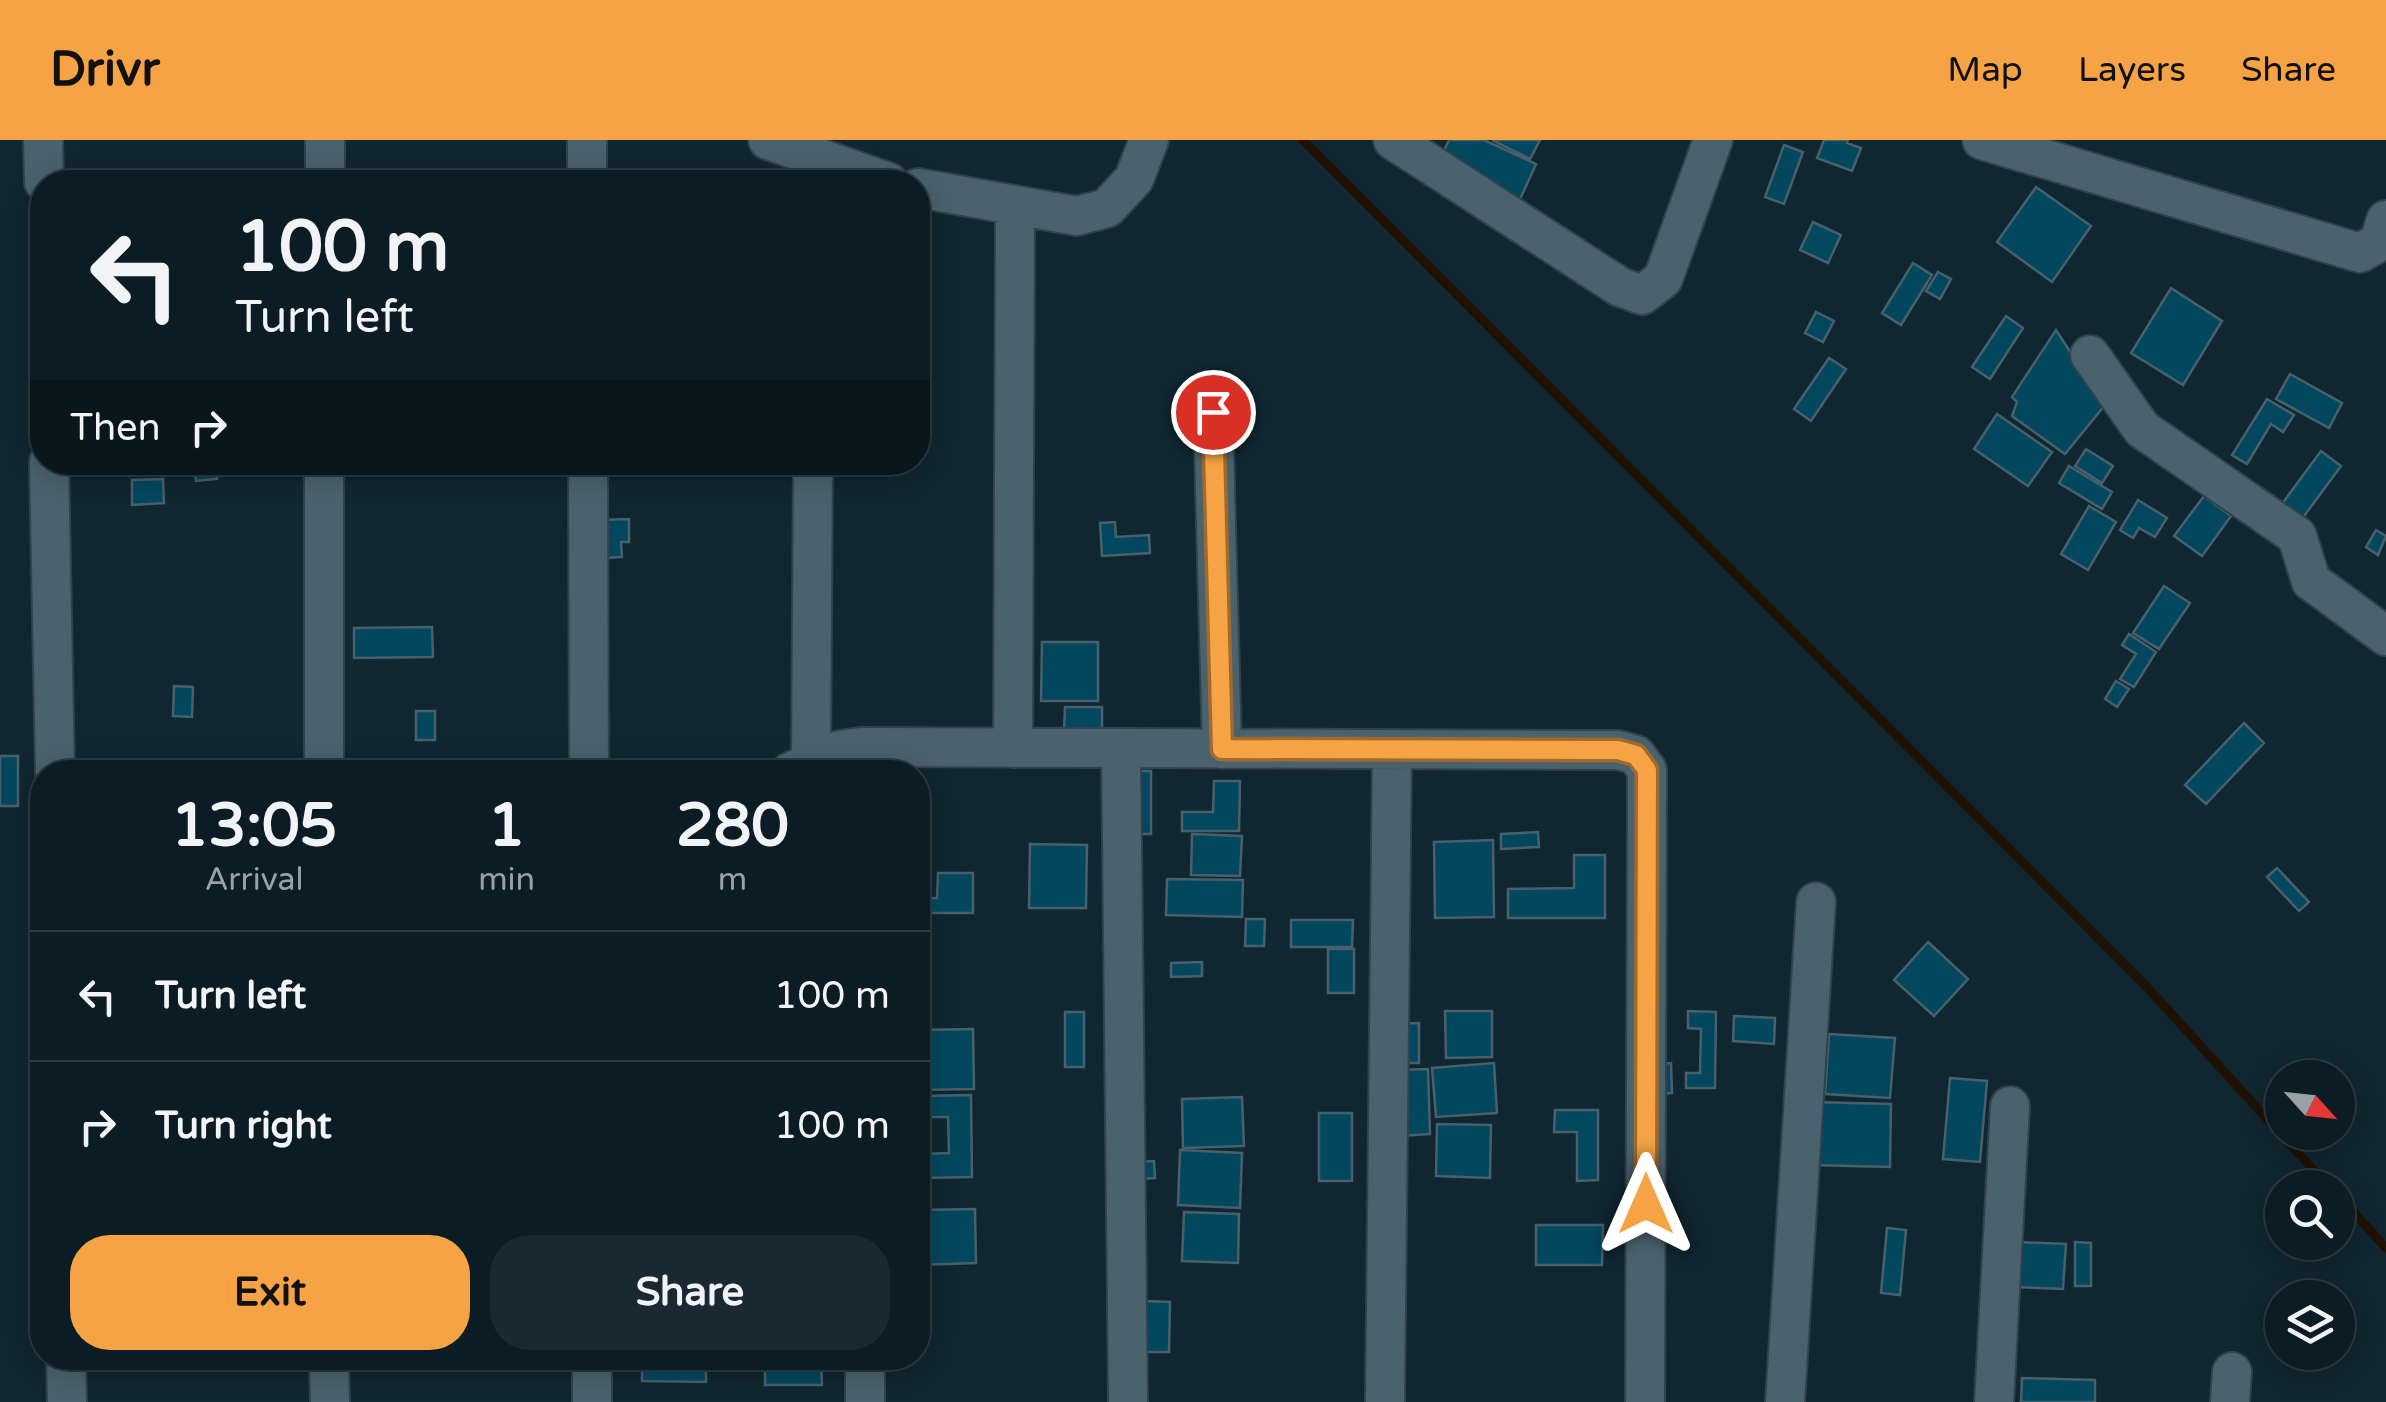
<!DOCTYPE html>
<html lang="en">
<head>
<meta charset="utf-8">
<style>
	:root { --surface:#0c1c24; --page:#1a2931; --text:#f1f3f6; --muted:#9aa1a6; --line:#2c3a41; --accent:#f5a345 }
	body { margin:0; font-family:"Varela Round",sans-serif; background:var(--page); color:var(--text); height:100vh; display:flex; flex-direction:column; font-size:38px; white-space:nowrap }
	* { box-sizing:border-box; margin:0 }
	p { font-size:32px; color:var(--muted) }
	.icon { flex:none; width:55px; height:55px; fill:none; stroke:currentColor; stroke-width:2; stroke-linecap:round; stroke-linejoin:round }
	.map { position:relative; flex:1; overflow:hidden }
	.panel { position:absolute; left:30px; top:620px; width:900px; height:610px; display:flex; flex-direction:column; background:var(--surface); border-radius:40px; box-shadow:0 5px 25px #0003,0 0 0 2px var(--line) }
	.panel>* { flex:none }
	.guide { position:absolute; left:30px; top:30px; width:900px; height:305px; border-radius:40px; box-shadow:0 5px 25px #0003,0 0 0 2px var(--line); background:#0c1c24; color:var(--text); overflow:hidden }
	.needle { width:65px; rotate:117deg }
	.fabs { position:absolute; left:2265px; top:920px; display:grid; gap:20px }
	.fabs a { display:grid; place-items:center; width:90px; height:90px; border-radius:50%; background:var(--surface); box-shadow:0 5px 25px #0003,0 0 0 2px var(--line); font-size:50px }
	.pin { position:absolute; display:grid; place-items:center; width:85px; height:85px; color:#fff; margin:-42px; border:5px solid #fff; border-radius:50%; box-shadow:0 2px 10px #0007 }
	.me { position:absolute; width:110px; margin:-55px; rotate:0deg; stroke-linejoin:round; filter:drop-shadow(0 0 8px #0008) }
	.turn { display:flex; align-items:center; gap:35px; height:210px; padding:0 40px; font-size:45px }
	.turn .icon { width:130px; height:130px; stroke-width:2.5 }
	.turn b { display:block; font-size:70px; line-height:85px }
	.then { display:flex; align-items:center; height:95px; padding:0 40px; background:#0003; gap:20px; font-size:38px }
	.eta { display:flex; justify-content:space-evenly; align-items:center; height:170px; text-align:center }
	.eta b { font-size:60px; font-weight:700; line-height:70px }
	.button { display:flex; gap:20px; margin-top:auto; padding:20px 40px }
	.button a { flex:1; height:115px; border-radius:40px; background:var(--accent); color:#111; font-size:40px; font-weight:700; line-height:115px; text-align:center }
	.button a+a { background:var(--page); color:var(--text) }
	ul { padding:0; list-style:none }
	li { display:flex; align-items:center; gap:30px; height:130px; padding:0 40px; border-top:2px solid var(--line) }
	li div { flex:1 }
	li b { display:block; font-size:38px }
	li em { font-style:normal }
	header { display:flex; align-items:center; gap:60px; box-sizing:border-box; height:140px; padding:0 50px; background:var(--accent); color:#111 }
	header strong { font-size:48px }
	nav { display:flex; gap:55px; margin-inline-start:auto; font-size:35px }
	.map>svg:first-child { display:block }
</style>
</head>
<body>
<header>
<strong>Drivr</strong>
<nav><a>Map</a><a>Layers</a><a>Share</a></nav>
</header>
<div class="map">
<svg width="2386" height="1262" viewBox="0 0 2386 1262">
	<rect width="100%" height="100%" fill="#102630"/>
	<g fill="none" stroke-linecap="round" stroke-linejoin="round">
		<path stroke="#1f1103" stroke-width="9" d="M1303 0 2147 847 2330 1048
			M2338 1055 2386 1108"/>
	</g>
	<path fill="#03475f" stroke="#48606b" stroke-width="2.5" d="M1449 0H1484L1536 24 1516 68 1438 24Z
		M1492 0H1540L1530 19Z
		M1824 0H1848L1847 3 1861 8 1852 31 1817 18Z
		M1784 5 1803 12 1784 64 1765 57Z
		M2036 47 2091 86 2052 142 1997 102Z
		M1813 82 1841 95 1828 123 1800 110Z
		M1913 123 1932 135 1901 185 1882 173Z
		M1938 132 1951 139 1940 159 1926 151Z
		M2171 148 2222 181 2183 245 2131 213Z
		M1816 172 1834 181 1823 202 1805 193Z
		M2006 176 2023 188 1990 239 1972 227Z
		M2056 190 2105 265 2065 314 2012 276 2017 262 2012 257Z
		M1829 218 1846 229 1811 281 1794 269Z
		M2290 234 2342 263 2329 288 2276 259Z
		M2267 259 2294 275 2283 292 2271 284 2247 324 2232 315Z
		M1997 274 2052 312 2028 346 1974 309Z
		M2086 309 2113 326 2102 343 2075 326Z
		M2321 311 2341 326 2296 387 2276 372Z
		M214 322 217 339 196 341 194 325Z
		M2069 326 2112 352 2102 369 2059 343Z
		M163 339 164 363 132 365V340Z
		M2204 356 2231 376 2202 416 2174 396Z
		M2138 360 2167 378 2155 397 2139 388 2133 398 2120 390Z
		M2089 366 2116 382 2088 430 2061 414Z
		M629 379V402H621L622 417 600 418 599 380Z
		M1115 382 1116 397 1149 395 1150 413 1102 416 1100 383Z
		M2376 390 2386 396 2378 415 2366 407Z
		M2164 446 2190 463 2159 509 2133 493Z
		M432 487 433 517 354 518V488Z
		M2129 494 2156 512 2134 547 2120 539 2136 514 2122 505Z
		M1042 502H1098V561H1041Z
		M2116 541 2129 549 2117 567 2105 559Z
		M174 546 193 547 192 577 173 576Z
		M1065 567H1102V592H1064Z
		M416 571H435V600H416Z
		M2244 583 2264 603 2206 664 2185 645Z
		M0 616H18V666H0Z
		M282 623V632H209L208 627Z
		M1135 631H1151V694H1135Z
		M1214 641H1240L1239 691H1182V672H1213Z
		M1538 692 1539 707 1501 709V694Z
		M1192 694 1242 696 1240 736 1191 735Z
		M1493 700 1494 777 1435 778 1434 702Z
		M1030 704 1087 705 1086 768H1029Z
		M1574 715H1605V778H1508V749L1574 748Z
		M2277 728 2309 762 2299 771 2267 737Z
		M938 733H973V773H927V758H937Z
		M1167 739 1243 740 1242 777 1166 775Z
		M1246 779H1265L1264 806H1245Z
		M1291 780H1353L1352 807H1291Z
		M1928 802 1968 839 1934 876 1894 840Z
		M1328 809H1354V853H1328Z
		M1202 822V836L1171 837V823Z
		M1445 871H1492V917L1446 918Z
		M1688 871 1716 872 1715 948H1686V933H1700L1701 889 1688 888Z
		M1065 872H1084V927H1065Z
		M1734 876 1775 878 1774 904 1733 901Z
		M1419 883V923H1395V884Z
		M973 889 974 949 918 950V890Z
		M1829 894 1895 898 1890 958 1825 954Z
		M1494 923 1497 973 1436 977 1432 928Z
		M1671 923 1672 953 1657 954 1656 924Z
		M1428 929 1430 994 1400 996 1397 930Z
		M1950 938 1987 941 1980 1022 1943 1019Z
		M971 955 972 1037 920 1038 919 1014 949 1013 948 977H921L920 956Z
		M1242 957 1244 1006 1183 1008 1182 959Z
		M1813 962 1891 964 1890 1027 1811 1025Z
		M1555 970H1598V1040L1577 1041V992H1554Z
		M1319 973H1352V1041H1319Z
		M1437 984 1491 985 1490 1038 1436 1036Z
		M1180 1010 1242 1013 1240 1068 1178 1065Z
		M1154 1021 1155 1038 1139 1039 1138 1022Z
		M975 1069 976 1123 918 1125V1070Z
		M1184 1072 1239 1074 1238 1123 1182 1121Z
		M1536 1085H1603L1602 1125H1536Z
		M1887 1088 1906 1090 1900 1155 1881 1153Z
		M2017 1102 2066 1104 2063 1149 2014 1147Z
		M2075 1102 2091 1103V1146H2075Z
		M1144 1161 1170 1162 1169 1212H1142Z
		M642 1218H706V1242L642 1241Z
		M765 1218H821L822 1245H765Z
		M2022 1238 2095 1240V1262H2021Z"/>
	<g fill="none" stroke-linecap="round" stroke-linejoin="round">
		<g stroke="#33414a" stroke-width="42">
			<path id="minor" d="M43 0 44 42
				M587 0V42
				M768 0 888 42
				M1393 0 1620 147 1642 155 1663 139 1713 0
				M1982 0 2360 113 2379 102 2386 80
				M325 42V0
				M918 48 1077 76 1107 68 1134 39 1149 0
				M2090 215 2142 289 2297 396 2311 441 2386 496
				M1213 272 1222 609
				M49 322 55 632
				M588 322 589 632
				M1013 608 1015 65
				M1121 608 1128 1262
				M811 622 813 322
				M324 632V322
				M790 632 840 610 861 607 1618 610 1636 615 1647 630 1645 1262
				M66 1218 67 1262
				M329 1218 330 1262
				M592 1218V1262
				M865 1218V1262
				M1385 1262 1392 609
				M1785 1262 1816 762
				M1994 1262 2010 966
				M2230 1262 2232 1232"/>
		</g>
		<use href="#minor" stroke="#4a626d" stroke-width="38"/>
	</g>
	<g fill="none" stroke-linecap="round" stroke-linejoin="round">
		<g stroke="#9f6a2d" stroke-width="25">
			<path id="route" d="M1213 272 1222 609 1618 610 1636 615 1647 630 1646 1064"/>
		</g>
		<use href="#route" stroke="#f5a345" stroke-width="18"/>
	</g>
</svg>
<div class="fabs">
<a><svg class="needle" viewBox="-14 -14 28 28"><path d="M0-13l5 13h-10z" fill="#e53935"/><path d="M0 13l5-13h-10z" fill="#9aa1a6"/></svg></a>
<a><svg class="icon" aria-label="search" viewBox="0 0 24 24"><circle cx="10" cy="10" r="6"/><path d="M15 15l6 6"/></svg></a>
<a><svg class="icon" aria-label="layers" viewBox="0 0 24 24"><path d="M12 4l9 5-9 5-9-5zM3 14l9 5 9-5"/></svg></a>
</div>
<div class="pin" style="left:1213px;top:272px;background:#d93025"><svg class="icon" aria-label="arrive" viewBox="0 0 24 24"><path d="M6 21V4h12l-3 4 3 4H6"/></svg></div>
<svg class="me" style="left:1646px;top:1064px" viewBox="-20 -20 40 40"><path d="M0-17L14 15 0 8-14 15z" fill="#f5a345" stroke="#fff" stroke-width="4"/></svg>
<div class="guide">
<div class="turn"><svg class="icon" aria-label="left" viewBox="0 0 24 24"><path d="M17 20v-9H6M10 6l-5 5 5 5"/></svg><div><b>100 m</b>Turn left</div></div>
<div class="then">Then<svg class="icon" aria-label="right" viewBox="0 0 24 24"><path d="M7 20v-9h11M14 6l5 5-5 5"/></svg></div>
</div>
<section class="panel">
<div class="eta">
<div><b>13:05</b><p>Arrival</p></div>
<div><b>1</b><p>min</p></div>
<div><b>280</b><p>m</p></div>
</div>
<ul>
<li><svg class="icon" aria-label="left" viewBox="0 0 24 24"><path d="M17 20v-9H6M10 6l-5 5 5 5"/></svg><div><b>Turn left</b></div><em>100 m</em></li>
<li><svg class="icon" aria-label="right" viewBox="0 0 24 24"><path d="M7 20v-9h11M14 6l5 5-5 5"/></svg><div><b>Turn right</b></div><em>100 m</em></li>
</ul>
<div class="button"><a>Exit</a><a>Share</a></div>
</section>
</div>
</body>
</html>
